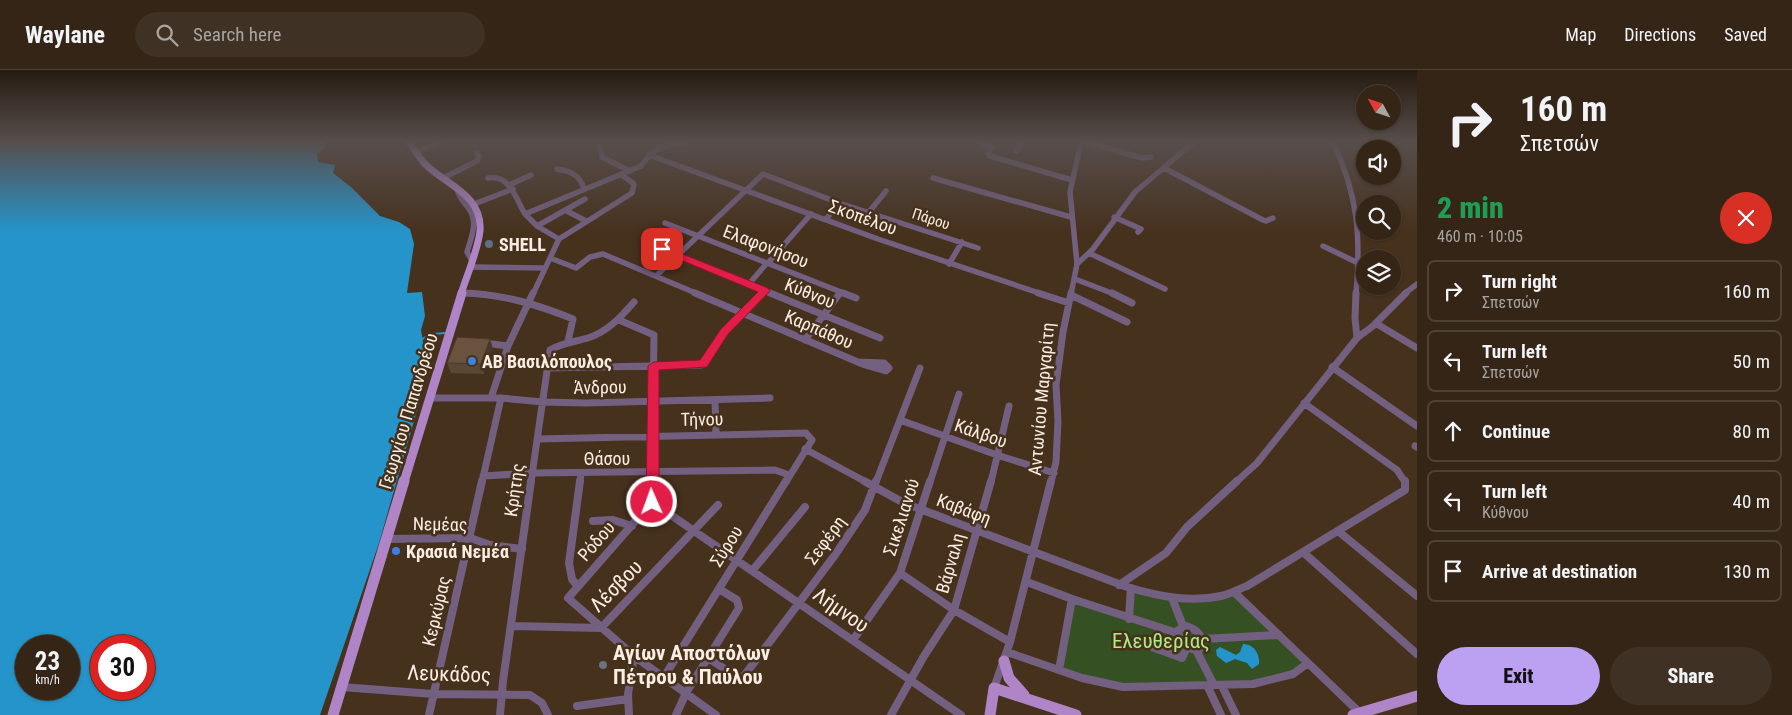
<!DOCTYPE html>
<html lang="en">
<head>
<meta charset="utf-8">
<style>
	:root { --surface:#342516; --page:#3f3123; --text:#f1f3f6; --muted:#a9a5a1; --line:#4e4235; --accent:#bca0f2 }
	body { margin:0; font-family:"Roboto Condensed",sans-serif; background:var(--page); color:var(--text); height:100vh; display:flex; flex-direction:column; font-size:19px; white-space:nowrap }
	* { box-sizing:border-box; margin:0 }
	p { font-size:16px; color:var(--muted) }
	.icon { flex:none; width:28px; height:28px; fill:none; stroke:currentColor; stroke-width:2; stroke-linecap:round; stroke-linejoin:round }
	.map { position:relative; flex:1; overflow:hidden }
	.drawer { display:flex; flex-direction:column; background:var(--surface); width:375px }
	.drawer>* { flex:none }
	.guide { background:#342516; color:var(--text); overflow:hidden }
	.needle { width:32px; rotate:310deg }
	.tools { position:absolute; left:1356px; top:15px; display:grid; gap:10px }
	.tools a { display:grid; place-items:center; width:45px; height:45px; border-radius:50%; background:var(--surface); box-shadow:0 1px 4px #0004,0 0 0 1px var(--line); font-size:25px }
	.speed { position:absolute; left:15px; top:565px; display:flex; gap:10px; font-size:25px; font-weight:700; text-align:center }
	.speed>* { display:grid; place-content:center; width:65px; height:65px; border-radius:50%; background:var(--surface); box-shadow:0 1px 4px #0004,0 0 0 1px var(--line); line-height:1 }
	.speed small { font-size:12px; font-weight:400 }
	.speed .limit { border:8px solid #d22; background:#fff; color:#111 }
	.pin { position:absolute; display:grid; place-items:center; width:42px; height:42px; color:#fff; margin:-21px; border-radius:10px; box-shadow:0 2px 8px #0006 }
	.me { position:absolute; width:55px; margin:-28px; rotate:358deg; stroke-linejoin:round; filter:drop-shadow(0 0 4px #0008) }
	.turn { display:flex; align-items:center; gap:18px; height:105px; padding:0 20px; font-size:22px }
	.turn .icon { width:65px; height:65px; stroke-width:2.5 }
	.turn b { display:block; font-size:35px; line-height:42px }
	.round { display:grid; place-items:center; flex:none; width:52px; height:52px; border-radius:26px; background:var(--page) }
	.summary { display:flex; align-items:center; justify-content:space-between; height:85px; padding:0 20px }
	h1 { font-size:30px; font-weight:800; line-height:38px; color:#1e9e55 }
	.action { display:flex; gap:10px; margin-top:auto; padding:10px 20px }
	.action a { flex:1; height:58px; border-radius:30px; background:var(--accent); color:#111; font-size:20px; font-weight:800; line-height:58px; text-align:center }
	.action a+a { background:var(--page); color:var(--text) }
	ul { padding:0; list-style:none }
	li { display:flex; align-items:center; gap:15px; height:62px; margin:0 10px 8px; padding:0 10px; border:2px solid var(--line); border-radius:8px }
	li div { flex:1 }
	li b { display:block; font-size:19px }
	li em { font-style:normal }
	header { display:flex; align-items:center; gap:30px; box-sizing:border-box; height:70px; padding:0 25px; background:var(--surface); border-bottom:1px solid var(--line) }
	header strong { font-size:24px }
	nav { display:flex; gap:28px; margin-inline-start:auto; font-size:18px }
	.search { width:350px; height:45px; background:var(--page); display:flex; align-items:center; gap:12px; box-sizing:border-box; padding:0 18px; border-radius:28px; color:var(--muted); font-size:19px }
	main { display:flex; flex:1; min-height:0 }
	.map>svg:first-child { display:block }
</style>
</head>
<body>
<header>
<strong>Waylane</strong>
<div class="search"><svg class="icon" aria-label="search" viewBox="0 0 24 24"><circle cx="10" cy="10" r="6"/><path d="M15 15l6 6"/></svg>Search here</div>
<nav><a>Map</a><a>Directions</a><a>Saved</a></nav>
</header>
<main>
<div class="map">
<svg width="1417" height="645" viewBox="0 0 1417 645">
	<rect width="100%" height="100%" fill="#46311d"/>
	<path fill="#355124" d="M1039 512 1125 544 1127 517 1175 529 1234 522 1308 593 1273 610 1123 617 1059 600 1071 529 1038 516Z"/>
	<path fill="#2594cb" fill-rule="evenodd" d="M0 72H323L326 76 317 84 318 92 335 95 333 103 351 117 380 146 399 152 410 159 414 174 407 223 422 222 425 246 421 260 426 290 420 330 379 473 320 645H0ZM26 576H69V619H26ZM101 576H144V619H101Z
		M1243 574C1254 574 1260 584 1259 594L1252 599 1247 593 1235 589 1226 593 1217 586 1216 580 1220 577 1236 585 1240 582Z"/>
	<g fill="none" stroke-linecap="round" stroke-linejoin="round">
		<path stroke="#2594cb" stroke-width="2" d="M422 269 433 264 445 263"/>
		<path stroke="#735f80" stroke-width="5.5" d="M599 72 602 87 630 101
			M978 72 992 77 988 84 990 86 1072 110
			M1087 72 1142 88 1151 87
			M1333 72C1358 125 1361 166 1356 224
			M415 81 442 72
			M1016 81 1023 72
			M649 85 878 169 1042 224
			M1164 98 1263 150 1266 151 1273 148
			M557 99C571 101 580 105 584 119
			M443 108 477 91 479 87 477 83
			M488 108C510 104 516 129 525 144
			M933 108 1071 147
			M509 115 531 105
			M457 118C458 125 462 130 467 136 479 151 472 165 467 182L472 191
			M474 134 513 119
			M565 140 586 151
			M869 142 886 121
			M1114 147 1141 159 1138 162
			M826 149 839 133
			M665 153 846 224
			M537 156 585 129
			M559 169 537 156 525 144 641 96C657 74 663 76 688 72
			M646 172 773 224
			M1323 176 1358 193
			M1089 183 1165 219
			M550 188 576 198 590 187 603 184 698 224
			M768 193 811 144
			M949 194 962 172
			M1077 194 1093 179 1135 122 1194 72
			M470 197 545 198
			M656 206 763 104 839 133 978 178
			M1075 209 1114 224
			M749 214 767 193
			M462 223 485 224
			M533 224 559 169 632 123 634 114 622 105
			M762 224 765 221
			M839 224 841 222
			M1071 224 1077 194 1070 122 1081 72
			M1404 224 1417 214"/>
		<path stroke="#735f80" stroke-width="7" d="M462 223C502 224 536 234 573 249L568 271
			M695 223 865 295 886 301 889 298 884 293 858 292
			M770 223 880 268
			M843 223 856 228
			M1038 223 1069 233
			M1112 223 1132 233
			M1071 225 1127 252
			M619 250 654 265 652 412
			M1377 254 1417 278
			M1357 268 1373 256 1406 223
			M805 270 840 223
			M484 273 508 276
			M1332 297 1417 356
			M547 298 702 295 725 262 763 223
			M431 328H501L543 332 586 333 770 328
			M491 328 508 276 533 223
			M715 330 716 363
			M1304 333 1397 400 1405 412
			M900 350 997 385 1054 403
			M537 369 806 363 812 370 786 412
			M1415 376 1417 377
			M805 379 866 412
			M483 406 533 403 775 400 789 405
			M482 412 501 328
			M531 412 550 280C562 273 574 272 588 268 607 262 621 247 634 232
			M580 412 581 403
			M876 412 920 298
			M930 412 959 324
			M991 412 1009 336
			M1051 412 1056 392 1058 351 1056 315 1063 262 1071 223
			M1236 412 1257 393 1357 268 1355 248 1356 223"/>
		<path stroke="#735f80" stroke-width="8" d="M652 411V432L568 528 634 586 716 645
			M864 411 904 433 1127 517C1158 526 1189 533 1221 526 1230 524 1239 519 1247 516L1405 420V411
			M652 432 961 645
			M593 451 613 450 632 456
			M1338 461 1417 526
			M387 469 470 468 490 475 522 479
			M1303 482 1417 584
			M752 501 805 437
			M900 503 954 540 1010 572
			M1027 512 1072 529 1059 600
			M1119 515 1166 483 1187 457 1237 411
			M578 517 572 509 569 493 580 411
			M1234 522 1360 643
			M1172 528 1183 556
			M1072 529 1177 563
			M1129 549 1131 518
			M512 556 601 558 718 435
			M1186 556C1195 559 1201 563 1203 573L1200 579H1192L1180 571 1178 560Z
			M1203 569 1279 565
			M853 570 900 503 930 411
			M1152 577 1182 588 1187 577
			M1196 580 1214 615
			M1007 582 1082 608 1123 617 1253 614 1293 604 1308 593
			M708 588 737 607 744 606 835 485 865 440 876 411
			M664 607 786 411
			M1207 615 1221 645
			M1222 616 1236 645
			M342 617 433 624 530 625 542 633 548 645
			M994 618 1010 572 1051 411
			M577 636 628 629
			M429 645 482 411
			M500 645 503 611 531 411
			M629 645 628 624 634 586
			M676 645 686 623 739 538 737 530 719 519
			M891 645 924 586 954 540 991 411"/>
		<path stroke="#af85c8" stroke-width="7" d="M409 72C414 79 419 87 425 94 446 115 483 125 480 161 478 180 467 205 461 224"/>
		<path stroke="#af85c8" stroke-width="9" d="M404 412 462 223"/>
		<path stroke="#af85c8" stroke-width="11" d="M1004 591 1009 608 1024 625
			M333 645 404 411
			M990 645 994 618 1076 645
			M1353 645 1417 626"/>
	</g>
	<path fill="#5a4735" d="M490 269 493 279 484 304 451 303 447 293Z"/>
	<path fill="#4a392b" d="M490 269 493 279 484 304 481 294Z"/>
	<path fill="#69523e" stroke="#4a392b" d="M457 267 490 269 481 294 447 293Z"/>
	<linearGradient id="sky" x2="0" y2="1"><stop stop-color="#261b10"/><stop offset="0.44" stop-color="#574e4c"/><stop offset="1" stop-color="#574e4c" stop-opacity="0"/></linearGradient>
	<rect width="1417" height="162" fill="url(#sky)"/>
	<path fill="#e11d48" stroke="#92132f" d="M662 176 768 218 770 221 728 264 707 297 659 300V432L657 435 652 437 648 435 646 432 648 296 654 292 700 290 721 259 758 222 659 181V177Z"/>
	<circle fill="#5c6f8a" stroke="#46311d" stroke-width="2" cx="489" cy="174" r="5"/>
	<g fill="#3f7fe0" stroke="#46311d" stroke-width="2">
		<circle cx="472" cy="291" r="5"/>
		<circle cx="396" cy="481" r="5"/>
	</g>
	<circle fill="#6b7280" stroke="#46311d" stroke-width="2" cx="603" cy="595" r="5"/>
	<g text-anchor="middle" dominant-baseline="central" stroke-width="5" stroke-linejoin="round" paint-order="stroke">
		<g font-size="15" fill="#fbede1" stroke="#46311d">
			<text transform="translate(931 149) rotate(18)">Πάρου</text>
		</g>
		<g font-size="18" fill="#fbede1" stroke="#46311d">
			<text transform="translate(863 147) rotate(20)">Σκοπέλου</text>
			<text transform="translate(766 176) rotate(21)">Ελαφονήσου</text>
			<text transform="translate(810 223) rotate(22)">Κύθνου</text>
			<text transform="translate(819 259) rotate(23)">Καρπάθου</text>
			<text transform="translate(600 317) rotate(-1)">Άνδρου</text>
			<text transform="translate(1041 329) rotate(-85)">Αντωνίου Μαργαρίτη</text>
			<text transform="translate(408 341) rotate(-73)">Γεωργίου Παπανδρέου</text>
			<text transform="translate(702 349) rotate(-1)">Τήνου</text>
			<text transform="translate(981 363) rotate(19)">Κάλβου</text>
			<text x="607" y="388">Θάσου</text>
			<text transform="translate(514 420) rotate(-82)">Κρήτης</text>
			<text transform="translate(964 439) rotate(21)">Καβάφη</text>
			<text transform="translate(901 447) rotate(-72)">Σικελιανού</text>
			<text transform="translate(440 454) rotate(1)">Νεμέας</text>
			<text transform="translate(825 470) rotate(-54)">Σεφέρη</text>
			<text transform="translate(596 471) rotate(-49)">Ρόδου</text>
			<text transform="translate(726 476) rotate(-58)">Σύρου</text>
			<text transform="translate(950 493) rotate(-74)">Βάρναλη</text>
			<text transform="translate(436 541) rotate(-77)">Κερκύρας</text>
		</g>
		<g font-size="18" font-weight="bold" fill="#fbede1" stroke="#46311d" text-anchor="start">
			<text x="499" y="174">SHELL</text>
			<text x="482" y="291">ΑΒ Βασιλόπουλος</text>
			<text x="406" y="481">Κρασιά Νεμέα</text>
		</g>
		<g font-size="21" fill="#fbede1" stroke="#46311d">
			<text transform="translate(616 516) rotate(-45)">Λέσβου</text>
			<text transform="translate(841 540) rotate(35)">Λήμνου</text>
			<text transform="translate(449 604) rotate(2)">Λευκάδος</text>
		</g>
		<g font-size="21" fill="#a9ec80" stroke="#46311d">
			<text x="1161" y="571">Ελευθερίας</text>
		</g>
		<g font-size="21" font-weight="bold" fill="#fbede1" stroke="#46311d" text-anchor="start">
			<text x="613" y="583">Αγίων Αποστόλων<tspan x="613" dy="24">Πέτρου &amp; Παύλου</tspan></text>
		</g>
	</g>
</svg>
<div class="tools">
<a><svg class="needle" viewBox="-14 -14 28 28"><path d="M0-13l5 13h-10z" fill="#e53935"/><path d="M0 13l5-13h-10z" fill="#a9a5a1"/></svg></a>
<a><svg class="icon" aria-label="sound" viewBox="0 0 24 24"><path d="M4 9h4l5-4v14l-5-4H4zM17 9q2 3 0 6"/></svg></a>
<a><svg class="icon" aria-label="search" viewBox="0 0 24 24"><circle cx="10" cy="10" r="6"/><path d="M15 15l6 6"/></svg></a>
<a><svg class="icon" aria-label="layers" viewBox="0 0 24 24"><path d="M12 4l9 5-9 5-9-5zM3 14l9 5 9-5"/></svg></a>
</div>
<div class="speed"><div>23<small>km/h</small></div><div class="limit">30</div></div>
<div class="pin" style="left:662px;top:179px;background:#d93025"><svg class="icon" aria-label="arrive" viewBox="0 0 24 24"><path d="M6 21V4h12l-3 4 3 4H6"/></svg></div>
<svg class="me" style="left:652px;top:432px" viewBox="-20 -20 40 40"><circle r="17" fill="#e11d48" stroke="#fff" stroke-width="3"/><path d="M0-11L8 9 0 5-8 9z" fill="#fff"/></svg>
</div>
<section class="drawer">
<div class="guide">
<div class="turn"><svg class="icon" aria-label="right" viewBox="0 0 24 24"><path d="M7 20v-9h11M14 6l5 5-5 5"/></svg><div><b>160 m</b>Σπετσών</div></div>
</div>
<div class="summary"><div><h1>2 min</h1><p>460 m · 10:05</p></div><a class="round" style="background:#d93025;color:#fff"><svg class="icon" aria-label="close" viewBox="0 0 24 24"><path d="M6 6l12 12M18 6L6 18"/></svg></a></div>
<ul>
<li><svg class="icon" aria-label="right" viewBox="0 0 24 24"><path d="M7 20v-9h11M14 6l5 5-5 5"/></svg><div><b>Turn right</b><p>Σπετσών</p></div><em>160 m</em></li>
<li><svg class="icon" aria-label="left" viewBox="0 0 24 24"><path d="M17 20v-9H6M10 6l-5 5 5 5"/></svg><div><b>Turn left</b><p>Σπετσών</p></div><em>50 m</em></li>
<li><svg class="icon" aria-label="ahead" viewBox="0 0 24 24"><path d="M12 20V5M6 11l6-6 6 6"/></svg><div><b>Continue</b></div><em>80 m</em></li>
<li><svg class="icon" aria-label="left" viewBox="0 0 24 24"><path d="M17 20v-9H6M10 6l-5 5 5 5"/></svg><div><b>Turn left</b><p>Κύθνου</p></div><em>40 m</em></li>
<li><svg class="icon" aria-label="arrive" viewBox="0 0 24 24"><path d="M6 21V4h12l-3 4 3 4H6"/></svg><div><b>Arrive at destination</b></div><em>130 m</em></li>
</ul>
<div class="action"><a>Exit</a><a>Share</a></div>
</section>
</main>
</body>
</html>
